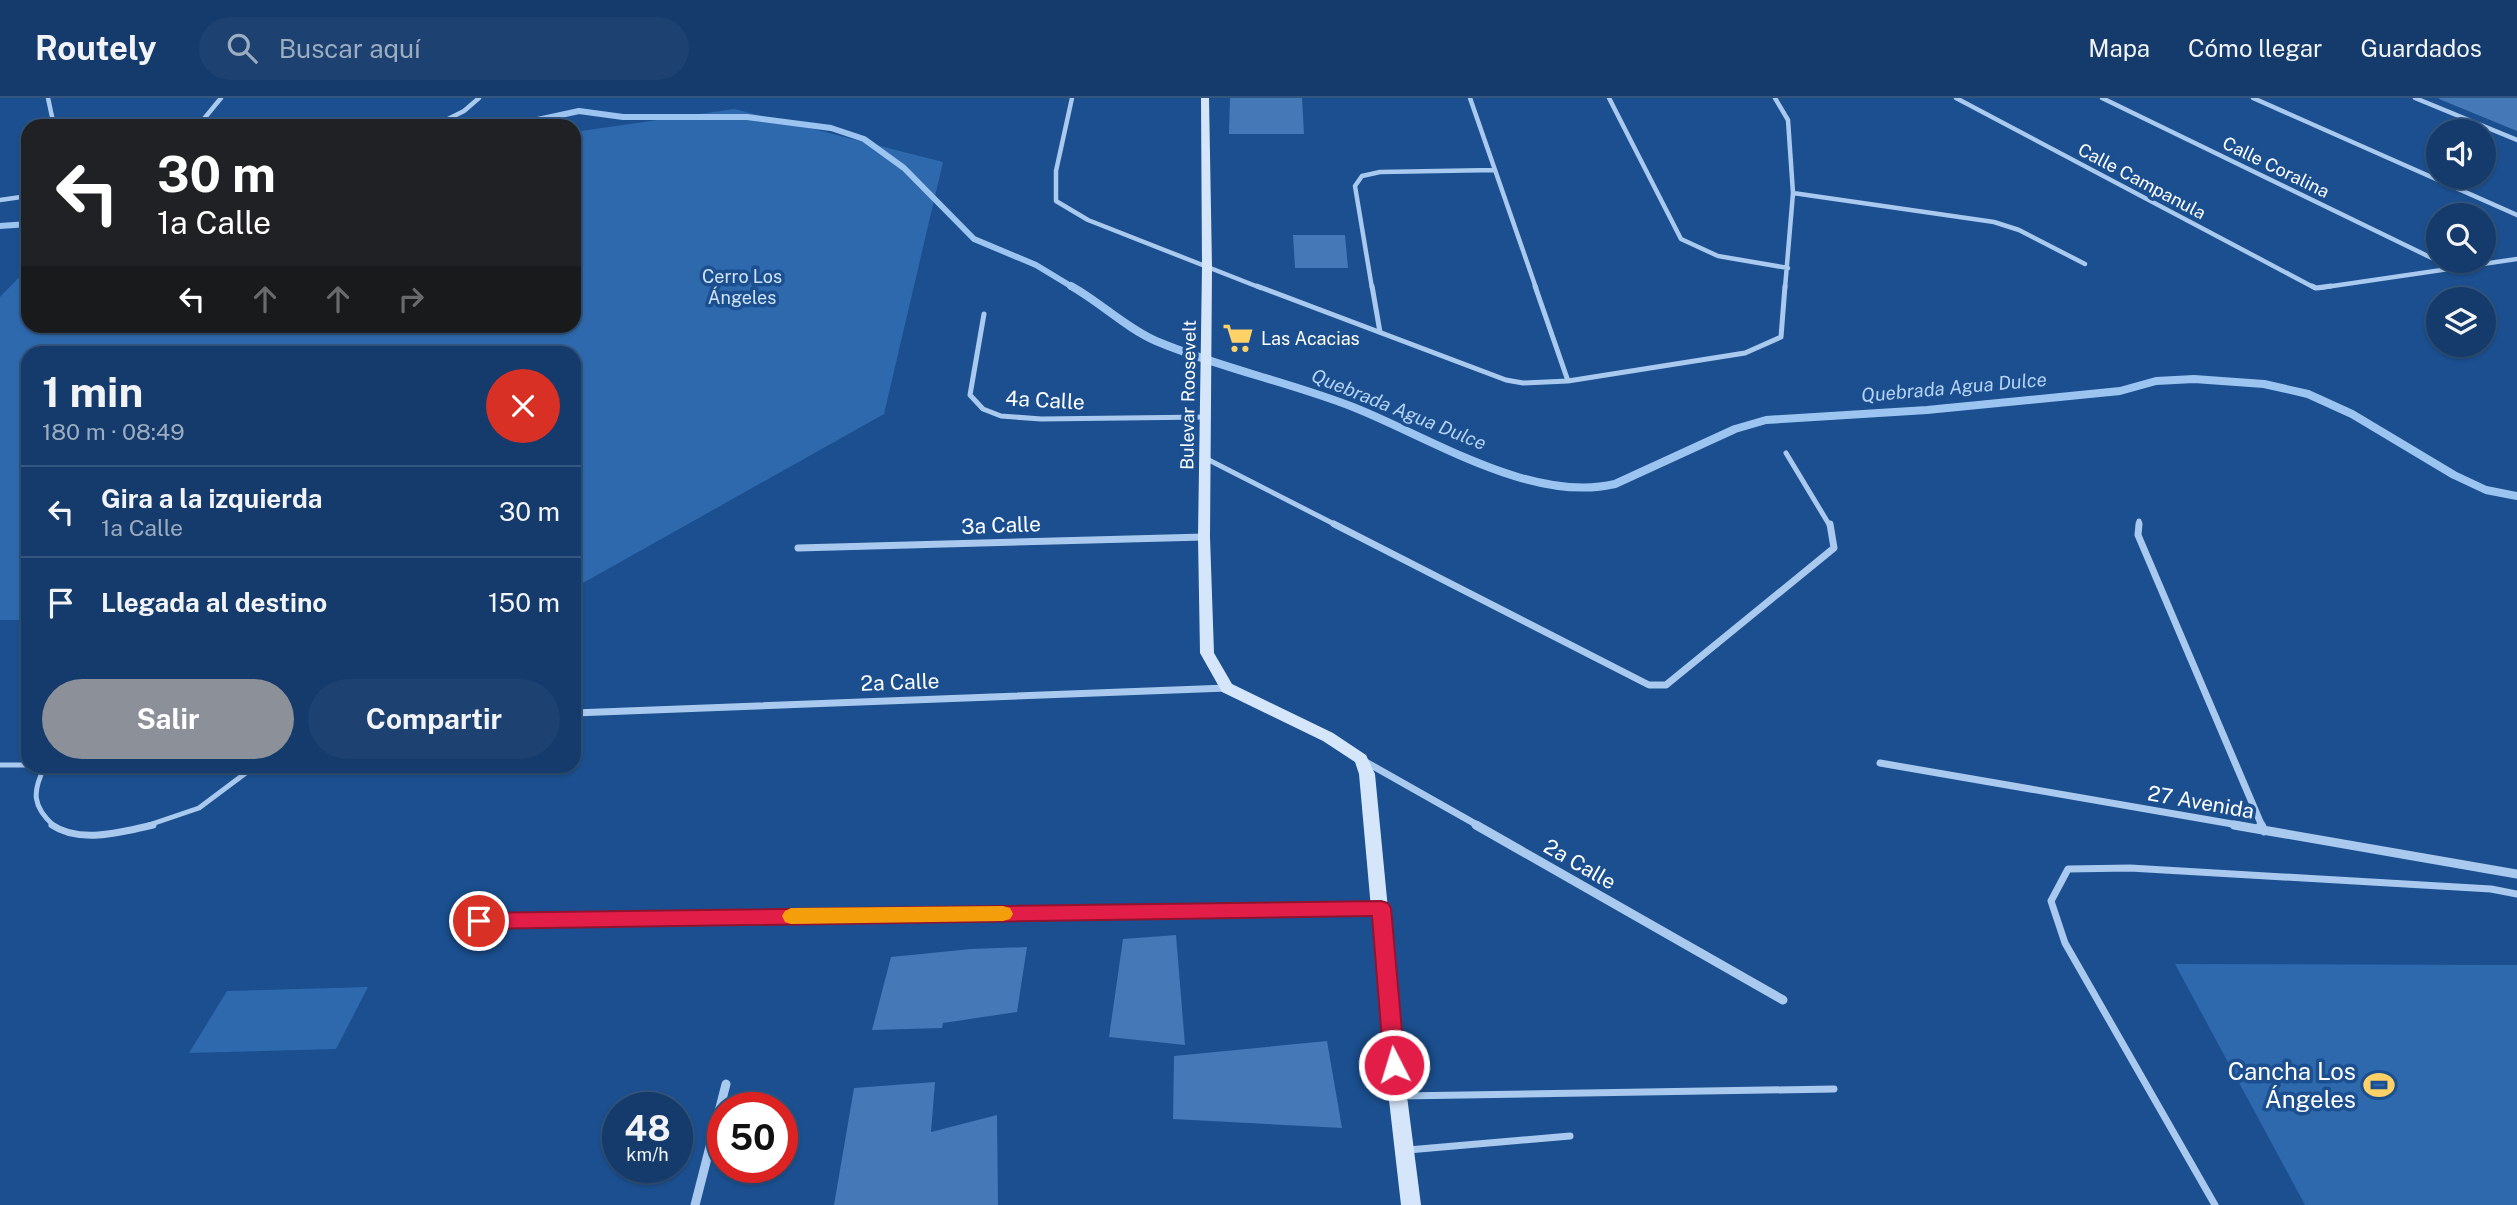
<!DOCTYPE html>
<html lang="es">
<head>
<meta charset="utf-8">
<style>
	:root { --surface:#143b6b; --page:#1d4271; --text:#f1f3f6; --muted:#9dadc1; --line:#33557e; --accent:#8c9099 }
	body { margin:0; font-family:"Public Sans",sans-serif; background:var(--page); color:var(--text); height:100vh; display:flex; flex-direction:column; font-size:26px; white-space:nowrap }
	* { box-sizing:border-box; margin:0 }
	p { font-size:23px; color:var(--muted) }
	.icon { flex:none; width:38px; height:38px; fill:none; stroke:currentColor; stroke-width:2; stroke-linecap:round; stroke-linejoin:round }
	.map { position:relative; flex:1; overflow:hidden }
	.panel { position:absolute; left:21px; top:248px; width:560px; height:427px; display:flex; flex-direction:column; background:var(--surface); border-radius:21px; box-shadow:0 2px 5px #0004,0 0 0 2px var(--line) }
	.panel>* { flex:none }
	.banner { position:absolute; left:21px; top:21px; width:560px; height:214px; border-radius:21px; box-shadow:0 2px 5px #0004,0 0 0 2px var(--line); background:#202124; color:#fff; overflow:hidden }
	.controls { position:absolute; left:2426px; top:21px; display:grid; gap:14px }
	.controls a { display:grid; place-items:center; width:70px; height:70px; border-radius:50%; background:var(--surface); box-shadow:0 2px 5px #0004,0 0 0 2px var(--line); font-size:35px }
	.speed { position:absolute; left:602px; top:994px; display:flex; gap:14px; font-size:35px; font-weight:700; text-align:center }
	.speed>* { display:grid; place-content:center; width:91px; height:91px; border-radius:50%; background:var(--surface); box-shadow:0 2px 5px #0004,0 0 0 2px var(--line); line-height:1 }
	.speed small { font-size:18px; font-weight:400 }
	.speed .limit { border:10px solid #d22; background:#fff; color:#111 }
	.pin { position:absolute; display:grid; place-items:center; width:60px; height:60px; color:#fff; margin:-30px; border:4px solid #fff; border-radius:50%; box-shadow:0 2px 7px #0007 }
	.me { position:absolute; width:77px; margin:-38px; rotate:355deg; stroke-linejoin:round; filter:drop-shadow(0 0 5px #0008) }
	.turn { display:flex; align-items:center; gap:24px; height:147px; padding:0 21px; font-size:32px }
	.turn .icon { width:91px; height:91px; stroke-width:2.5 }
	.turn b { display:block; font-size:49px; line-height:60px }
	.lanes { display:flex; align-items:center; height:66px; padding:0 21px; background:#0003; justify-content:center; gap:35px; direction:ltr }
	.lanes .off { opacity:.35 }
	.round { display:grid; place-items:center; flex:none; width:74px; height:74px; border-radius:37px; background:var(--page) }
	.summary { display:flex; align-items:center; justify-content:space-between; height:119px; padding:0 21px }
	h1 { font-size:42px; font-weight:700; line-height:52px }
	.button { display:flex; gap:14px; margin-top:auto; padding:14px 21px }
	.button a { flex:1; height:80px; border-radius:42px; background:var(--accent); color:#fff; font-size:28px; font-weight:700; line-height:80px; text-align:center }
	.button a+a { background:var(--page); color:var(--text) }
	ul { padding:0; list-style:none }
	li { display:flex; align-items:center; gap:21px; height:91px; padding:0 21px; border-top:2px solid var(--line) }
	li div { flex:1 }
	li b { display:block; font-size:26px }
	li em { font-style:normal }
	header { display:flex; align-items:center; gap:42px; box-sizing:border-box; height:98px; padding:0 35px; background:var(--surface); border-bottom:2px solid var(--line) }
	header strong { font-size:33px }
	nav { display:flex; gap:38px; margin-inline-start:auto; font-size:24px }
	.search { width:490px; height:63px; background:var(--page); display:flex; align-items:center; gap:18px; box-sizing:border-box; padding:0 24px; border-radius:38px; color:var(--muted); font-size:26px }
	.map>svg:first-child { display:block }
</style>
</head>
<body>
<header>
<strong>Routely</strong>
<div class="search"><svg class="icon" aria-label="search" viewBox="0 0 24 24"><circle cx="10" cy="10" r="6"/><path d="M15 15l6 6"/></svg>Buscar aquí</div>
<nav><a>Mapa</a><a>Cómo llegar</a><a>Guardados</a></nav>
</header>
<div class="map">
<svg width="2517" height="1107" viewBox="0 0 2517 1107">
	<rect width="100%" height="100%" fill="#1b4f8f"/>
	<path fill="#2e69ad" d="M734 11 943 64 884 316 574 490V256H28V522H0V199L28 170V228H574V34Z
		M2175 866 2517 867V1107H2305Z
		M368 889 336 951 189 955 227 893Z"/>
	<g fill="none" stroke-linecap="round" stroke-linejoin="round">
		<path stroke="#9cc4f0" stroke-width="6" d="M510 28 579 13 623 19H747L831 30 864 41 904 70 974 141 1036 167 1074 190
			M0 128 28 126"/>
		<path stroke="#9cc4f0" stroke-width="8" d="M1071 188C1100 204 1126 230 1156 243 1220 270 1289 284 1353 309 1429 339 1532 406 1615 386L1735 331 1766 322 1927 312 2120 293 2156 283 2194 281 2264 286 2308 296 2352 316 2454 377 2486 392 2517 398"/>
	</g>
	<path fill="#4478b7" d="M1230 0H1302L1304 36H1229Z
		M2439 0H2517V33L2439 1Z
		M1293 137H1345L1348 170H1295Z
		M1176 837 1185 947 1109 939 1123 841Z
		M1027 849 1017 914 943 925 942 930 872 932 891 859 971 851Z
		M1327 943 1342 1030 1173 1021 1174 958Z
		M935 984 931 1034 997 1017 998 1107H834L854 990Z"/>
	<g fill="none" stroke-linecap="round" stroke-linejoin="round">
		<path stroke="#a9c9ee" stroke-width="5" d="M0 667H28
			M45 668C32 694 32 708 54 728
			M146 728 199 710 255 668"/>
		<path stroke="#a9c9ee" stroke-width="7" d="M52 727C79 746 123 734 153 727
			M1401 998 1834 991
			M1408 1052 1570 1038
			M2215 1107 2065 845 2051 803 2068 771 2130 770 2491 791 2517 796"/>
		<path stroke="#a9c9ee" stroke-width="4.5" d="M48 0 54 28
			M1072 0 1056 73V103L1088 122 1261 190
			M1470 0 1536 190
			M1609 0 1681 141 1718 158 1788 170
			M1775 0 1788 22 1793 95 1785 190
			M1956 0 2315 190
			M2102 0 2438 163
			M2253 0 2517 117
			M2415 0 2517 42
			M198 28 221 0
			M434 28 464 13 479 0
			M1793 95 1994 124 2019 132 2085 166
			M0 102 28 98
			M1372 190 1355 88 1362 78 1380 74 1495 72
			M2319 190 2517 161"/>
		<path stroke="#a9c9ee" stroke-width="5" d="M1257 188 1506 282 1523 285 1568 283 1745 255 1781 239 1785 188
			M1372 188 1380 234
			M1535 188 1568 283
			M2312 188 2316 190 2331 188
			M984 216 970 297 983 311 1001 318 1041 321 1206 319
			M1786 355 1830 428
			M1205 360 1338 428
			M2139 428V423"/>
		<path stroke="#a9c9ee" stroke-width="7" d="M1334 426 1649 587H1666L1834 450 1830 426
			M2139 426 2138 437 2262 728
			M798 450 1204 439
			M574 615 1227 590
			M1364 663 1479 728
			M1880 665 2244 728"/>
		<path stroke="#a9c9ee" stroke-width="9" d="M1476 727 1783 902
			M2234 727 2517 776
			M2261 727 2264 733
			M479 823 1380 810
			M695 1107 726 986"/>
		<path fill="#d6e6fa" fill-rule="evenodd" d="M1201 0H1209L1212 169 1210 439 1214 555 1232 586 1333 635 1366 657 1375 676 1403 967 1421 1107H1401L1385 967 1359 676 1355 664 1323 643 1222 594 1200 555 1198 439 1202 169Z"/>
	</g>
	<path fill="#e11d48" stroke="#92132f" stroke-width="2" d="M1381 803 1388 805 1391 810 1405 967 1402 974 1394 977 1387 974 1384 967 1372 818 479 831 472 828 469 823 472 817 479 815Z"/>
	<path fill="#f59e0b" d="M1003 808 1010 810 1013 816 1010 821 1003 823 791 826 785 824 782 818 785 813 791 810Z"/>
	<defs>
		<g id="supermarket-bare" transform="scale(2.415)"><path d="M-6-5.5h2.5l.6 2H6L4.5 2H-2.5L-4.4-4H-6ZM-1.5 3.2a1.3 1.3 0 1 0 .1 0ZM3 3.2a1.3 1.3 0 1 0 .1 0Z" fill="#ffd166" stroke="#1b4f8f" stroke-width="2.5" paint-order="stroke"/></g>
		<g id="stadium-bare" transform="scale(2.415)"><path d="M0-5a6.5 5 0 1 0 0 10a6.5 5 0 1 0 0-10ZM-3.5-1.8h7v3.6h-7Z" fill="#ffd166" stroke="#1b4f8f" stroke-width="2.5" paint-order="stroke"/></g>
	</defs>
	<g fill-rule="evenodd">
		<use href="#supermarket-bare" x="1238" y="240"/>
		<use href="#stadium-bare" x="2379" y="987"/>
	</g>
	<g text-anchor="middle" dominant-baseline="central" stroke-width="7" stroke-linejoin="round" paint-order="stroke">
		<g font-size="18" fill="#fff" stroke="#1b4f8f">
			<text transform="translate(2276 69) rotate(26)">Calle Coralina</text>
			<text transform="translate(2142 83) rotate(28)">Calle Campanula</text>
			<text transform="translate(1188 297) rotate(-89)">Bulevar Roosevelt</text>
		</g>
		<g font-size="18" fill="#cfe3fa" stroke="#1b4f8f">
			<text x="742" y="178">Cerro Los<tspan x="742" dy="21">Ángeles</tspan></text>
		</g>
		<g font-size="18" fill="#fff" stroke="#1b4f8f" text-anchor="start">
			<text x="1261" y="240">Las Acacias</text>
		</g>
		<g font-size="19" font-style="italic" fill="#b5d3f5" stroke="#1b4f8f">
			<text transform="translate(1954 289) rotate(-5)">Quebrada Agua Dulce</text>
			<text transform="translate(1399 311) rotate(22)">Quebrada Agua Dulce</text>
		</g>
		<g font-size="21" fill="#fff" stroke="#1b4f8f">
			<text transform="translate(1045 302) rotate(3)">4a Calle</text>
			<text transform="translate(1001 427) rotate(-2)">3a Calle</text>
			<text transform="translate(900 584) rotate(-2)">2a Calle</text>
			<text transform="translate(2201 704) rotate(10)">27 Avenida</text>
			<text transform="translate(1580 766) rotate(30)">2a Calle</text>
		</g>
		<g font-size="24" fill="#fff" stroke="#1b4f8f" text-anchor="end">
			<text x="2356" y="973">Cancha Los<tspan x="2356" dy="28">Ángeles</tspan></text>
		</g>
	</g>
</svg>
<div class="controls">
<a><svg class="icon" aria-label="sound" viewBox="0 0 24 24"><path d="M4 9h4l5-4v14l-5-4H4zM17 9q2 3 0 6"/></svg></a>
<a><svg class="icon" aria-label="search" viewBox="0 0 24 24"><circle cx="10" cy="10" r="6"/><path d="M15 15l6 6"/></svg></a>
<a><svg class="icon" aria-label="layers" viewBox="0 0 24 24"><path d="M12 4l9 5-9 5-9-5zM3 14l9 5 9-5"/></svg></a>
</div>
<div class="speed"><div>48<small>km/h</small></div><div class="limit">50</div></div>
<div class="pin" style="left:479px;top:823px;background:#d93025"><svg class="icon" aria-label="arrive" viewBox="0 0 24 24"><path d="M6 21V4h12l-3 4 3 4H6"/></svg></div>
<svg class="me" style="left:1394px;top:967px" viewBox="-20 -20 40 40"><circle r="17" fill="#e11d48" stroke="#fff" stroke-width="3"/><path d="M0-11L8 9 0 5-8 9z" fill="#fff"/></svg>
<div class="banner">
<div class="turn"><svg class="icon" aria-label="left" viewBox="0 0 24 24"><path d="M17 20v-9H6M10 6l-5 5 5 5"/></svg><div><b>30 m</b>1a Calle</div></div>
<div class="lanes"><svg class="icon" aria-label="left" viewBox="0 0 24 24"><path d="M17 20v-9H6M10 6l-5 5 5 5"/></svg><svg class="icon off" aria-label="ahead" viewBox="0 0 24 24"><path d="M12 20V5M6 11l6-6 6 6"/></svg><svg class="icon off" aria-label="ahead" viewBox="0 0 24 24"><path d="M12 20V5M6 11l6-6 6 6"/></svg><svg class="icon off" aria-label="right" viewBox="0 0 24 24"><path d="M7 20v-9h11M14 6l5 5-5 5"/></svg></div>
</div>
<section class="panel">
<div class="summary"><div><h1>1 min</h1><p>180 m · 08:49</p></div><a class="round" style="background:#d93025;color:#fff"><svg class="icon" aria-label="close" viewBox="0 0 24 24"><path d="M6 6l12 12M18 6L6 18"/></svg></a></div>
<ul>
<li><svg class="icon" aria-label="left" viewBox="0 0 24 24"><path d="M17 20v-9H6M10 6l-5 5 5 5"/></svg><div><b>Gira a la izquierda</b><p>1a Calle</p></div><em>30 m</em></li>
<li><svg class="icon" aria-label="arrive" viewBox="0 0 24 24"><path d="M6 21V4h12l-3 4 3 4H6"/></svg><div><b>Llegada al destino</b></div><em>150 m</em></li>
</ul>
<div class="button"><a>Salir</a><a>Compartir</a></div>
</section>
</div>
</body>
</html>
